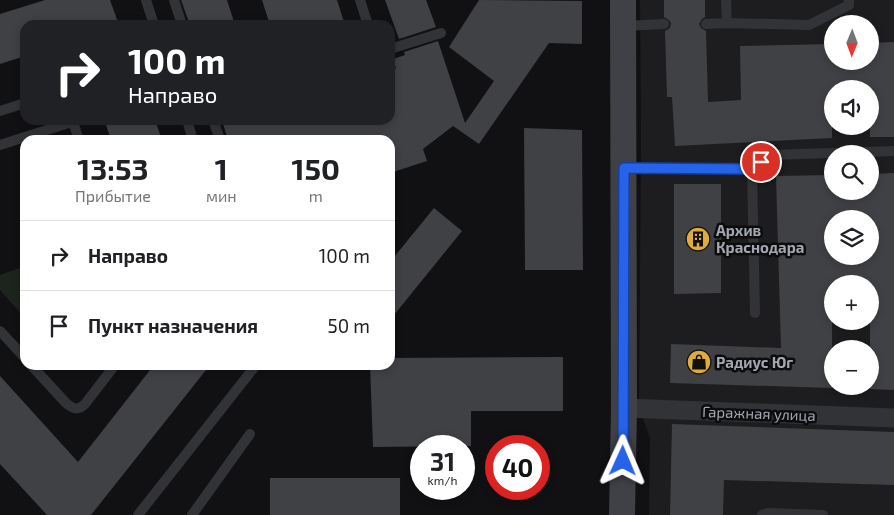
<!DOCTYPE html>
<html lang="ru">
<head>
<meta charset="utf-8">
<style>
	:root { --surface:#fff; --page:#f2f2f2; --text:#202124; --muted:#757577; --line:#e0e0e0 }
	body { margin:0; font-family:"Exo 2",sans-serif; background:var(--page); color:var(--text); height:100vh; display:flex; flex-direction:column; font-size:19px; white-space:nowrap }
	* { box-sizing:border-box; margin:0 }
	p { font-size:16px; color:var(--muted) }
	.icon { flex:none; width:28px; height:28px; fill:none; stroke:currentColor; stroke-width:2; stroke-linecap:round; stroke-linejoin:round }
	.map { position:relative; flex:1; overflow:hidden }
	.panel { position:absolute; left:20px; top:135px; width:375px; height:235px; display:flex; flex-direction:column; background:var(--surface); border-radius:15px; box-shadow:0 2px 8px #0003 }
	.panel>* { flex:none }
	.guide { position:absolute; left:20px; top:20px; width:375px; height:105px; border-radius:15px; box-shadow:0 2px 8px #0003; background:#202124; color:#fff; overflow:hidden }
	.needle { width:32px; rotate:181deg }
	.controls { position:absolute; left:824px; top:15px; display:grid; gap:10px }
	.controls a { display:grid; place-items:center; width:55px; height:55px; border-radius:50%; background:var(--surface); box-shadow:0 2px 8px #0003; font-size:25px }
	.speed { position:absolute; left:410px; top:435px; display:flex; gap:10px; font-size:25px; font-weight:700; text-align:center }
	.speed>* { display:grid; place-content:center; width:65px; height:65px; border-radius:50%; background:var(--surface); box-shadow:0 2px 8px #0003; line-height:1 }
	.speed small { font-size:12px; font-weight:400 }
	.speed .limit { border:8px solid #d22; background:#fff; color:#111 }
	.pin { position:absolute; display:grid; place-items:center; width:42px; height:42px; color:#fff; margin:-21px; border:2px solid #fff; border-radius:50%; box-shadow:0 1px 5px #0007 }
	.me { position:absolute; width:55px; margin:-28px; rotate:1deg; stroke-linejoin:round; filter:drop-shadow(0 0 4px #0008) }
	.turn { display:flex; align-items:center; gap:18px; height:105px; padding:0 25px; font-size:22px }
	.turn .icon { width:65px; height:65px; stroke-width:2.5 }
	.turn b { display:block; font-size:35px; line-height:42px }
	.eta { display:flex; justify-content:space-evenly; align-items:center; height:85px; text-align:center }
	.eta b { font-size:30px; font-weight:700; line-height:35px }
	ul { padding:0; list-style:none }
	li { display:flex; align-items:center; gap:15px; height:70px; padding:0 25px; border-top:1px solid var(--line) }
	li div { flex:1 }
	li b { display:block; font-size:19px }
	li em { font-style:normal }
	.map>svg:first-child { display:block }
</style>
</head>
<body>
<div class="map">
<svg width="894" height="515" viewBox="0 0 894 515">
	<rect width="100%" height="100%" fill="#111012"/>
	<path fill="#1d1d1f" fill-rule="evenodd" d="M640 0H894V515H649L650 438 639 408 641 136ZM832 24H870V61H832ZM832 89H870V126H832ZM832 154H870V191H832ZM832 219H870V256H832ZM832 284H870V321H832ZM832 349H870V386H832Z"/>
	<path fill="#1d241e" d="M25 266V318L0 290V275Z"/>
	<path fill="#404145" fill-rule="evenodd" d="M45 0H110L119 25H25V56L0 64V14Z
		M181 0H227L235 25H190Z
		M262 0H337L345 25H270Z
		M385 0H426L436 27 399 39Z
		M479 0 582 1V44L549 43 479 144 453 126 423 149 427 161 390 173V140H228L222 120H390V71L396 68 393 59 405 55 404 52 438 41 465 123 494 81 449 47Z
		M664 0H705V17L702 19 699 24 701 28 706 31 708 102 741 100 740 46 832 44V61H870V43L894 42V137H870V89H832V138L675 146 672 97H667L665 31 670 28 671 23 669 20 664 17Z
		M120 120H155L162 140H111L106 125Z
		M524 128 582 130 583 270H525Z
		M894 173V390L870 389V284H832V388L670 383 671 344 781 348 776 176 832 175V191H870V174ZM832 219H870V256H832Z
		M674 184H721V293L674 294Z
		M434 208 462 231 390 320V262Z
		M563 357V411H471V446L373 447 370 365H390V358Z
		M154 365H210L91 515H47L0 464V376L78 462Z
		M672 424 894 432V485L724 480 723 515H670Z
		M270 478H400V515H270Z"/>
	<g fill="none" stroke-linecap="round" stroke-linejoin="round">
		<path stroke="#323336" stroke-width="10" d="M146 0 154 25
			M174 0 182 25
			M360 0 368 25
			M726 0 727 23 809 25 849 5V0
			M706 24 727 23
			M624 26 664 24
			M390 49 441 33
			M0 111 25 103
			M187 120 193 140
			M213 120 219 137
			M73 122 79 140
			M0 145 78 120
			M624 168 752 169 755 313
			M752 169 770 155 894 151
			M0 331 25 358
			M31 365 66 403C73 409 78 411 85 404L115 365
			M138 515 256 365
			M192 515 250 434
			M762 515 768 513 823 515"/>
		<path stroke="#323336" stroke-width="19" d="M624 408 894 418"/>
		<path stroke="#404146" stroke-width="26" d="M622 515 624 408 623 0"/>
	</g>
	<g fill="none" stroke-linecap="round" stroke-linejoin="round">
		<g stroke="#184099" stroke-width="12">
			<path id="route" d="M623 461 624 168 752 169 761 162"/>
		</g>
		<use href="#route" stroke="#2563eb" stroke-width="9"/>
	</g>
	<defs>
		<g id="building-disc" transform="scale(1.25)"><circle r="9.5" fill="#dfac3b" stroke="#0c0c0d"/><path d="M-4-6H4V6H1V3H-1V6H-4ZM-2.5-4.3h1.7v1.8h-1.7ZM.8-4.3h1.7v1.8H.8ZM-2.5-1h1.7V.8h-1.7ZM.8-1h1.7V.8H.8Z" fill="#111"/></g>
		<g id="shop-disc" transform="scale(1.25)"><circle r="9.5" fill="#dfac3b" stroke="#0c0c0d"/><path d="M-5-2.5h2.3a2.7 3.5 0 0 1 5.4 0H5L5.5 6h-11ZM-1.5-2.5h3a1.5 2.3 0 0 0-3 0Z" fill="#111"/></g>
	</defs>
	<g fill-rule="evenodd">
		<use href="#building-disc" x="698" y="239"/>
		<use href="#shop-disc" x="699" y="362"/>
	</g>
	<g text-anchor="middle" dominant-baseline="central" stroke-width="5" stroke-linejoin="round" paint-order="stroke">
		<g font-size="15" font-weight="bold" fill="#a3a7b1" stroke="#0c0c0d" text-anchor="start">
			<text x="716" y="230">Архив<tspan x="716" dy="17">Краснодара</tspan></text>
			<text x="716" y="362">Радиус Юг</text>
		</g>
		<g font-size="15" fill="#a3a7b1" stroke="#0c0c0d">
			<text transform="translate(759 413) rotate(2)">Гаражная улица</text>
		</g>
	</g>
</svg>
<div class="controls">
<a><svg class="needle" viewBox="-14 -14 28 28"><path d="M0-13l5 13h-10z" fill="#e53935"/><path d="M0 13l5-13h-10z" fill="#757577"/></svg></a>
<a><svg class="icon" aria-label="sound" viewBox="0 0 24 24"><path d="M4 9h4l5-4v14l-5-4H4zM17 9q2 3 0 6"/></svg></a>
<a><svg class="icon" aria-label="search" viewBox="0 0 24 24"><circle cx="10" cy="10" r="6"/><path d="M15 15l6 6"/></svg></a>
<a><svg class="icon" aria-label="layers" viewBox="0 0 24 24"><path d="M12 4l9 5-9 5-9-5zM3 14l9 5 9-5"/></svg></a>
<a>+</a>
<a>−</a>
</div>
<div class="speed"><div>31<small>km/h</small></div><div class="limit">40</div></div>
<div class="pin" style="left:761px;top:162px;background:#d93025"><svg class="icon" aria-label="arrive" viewBox="0 0 24 24"><path d="M6 21V4h12l-3 4 3 4H6"/></svg></div>
<svg class="me" style="left:623px;top:461px" viewBox="-20 -20 40 40"><path d="M0-17L14 15 0 8-14 15z" fill="#2563eb" stroke="#fff" stroke-width="4"/></svg>
<div class="guide">
<div class="turn"><svg class="icon" aria-label="right" viewBox="0 0 24 24"><path d="M7 20v-9h11M14 6l5 5-5 5"/></svg><div><b>100 m</b>Направо</div></div>
</div>
<section class="panel">
<div class="eta">
<div><b>13:53</b><p>Прибытие</p></div>
<div><b>1</b><p>мин</p></div>
<div><b>150</b><p>m</p></div>
</div>
<ul>
<li><svg class="icon" aria-label="right" viewBox="0 0 24 24"><path d="M7 20v-9h11M14 6l5 5-5 5"/></svg><div><b>Направо</b></div><em>100 m</em></li>
<li><svg class="icon" aria-label="arrive" viewBox="0 0 24 24"><path d="M6 21V4h12l-3 4 3 4H6"/></svg><div><b>Пункт назначения</b></div><em>50 m</em></li>
</ul>
</section>
</div>
</body>
</html>
